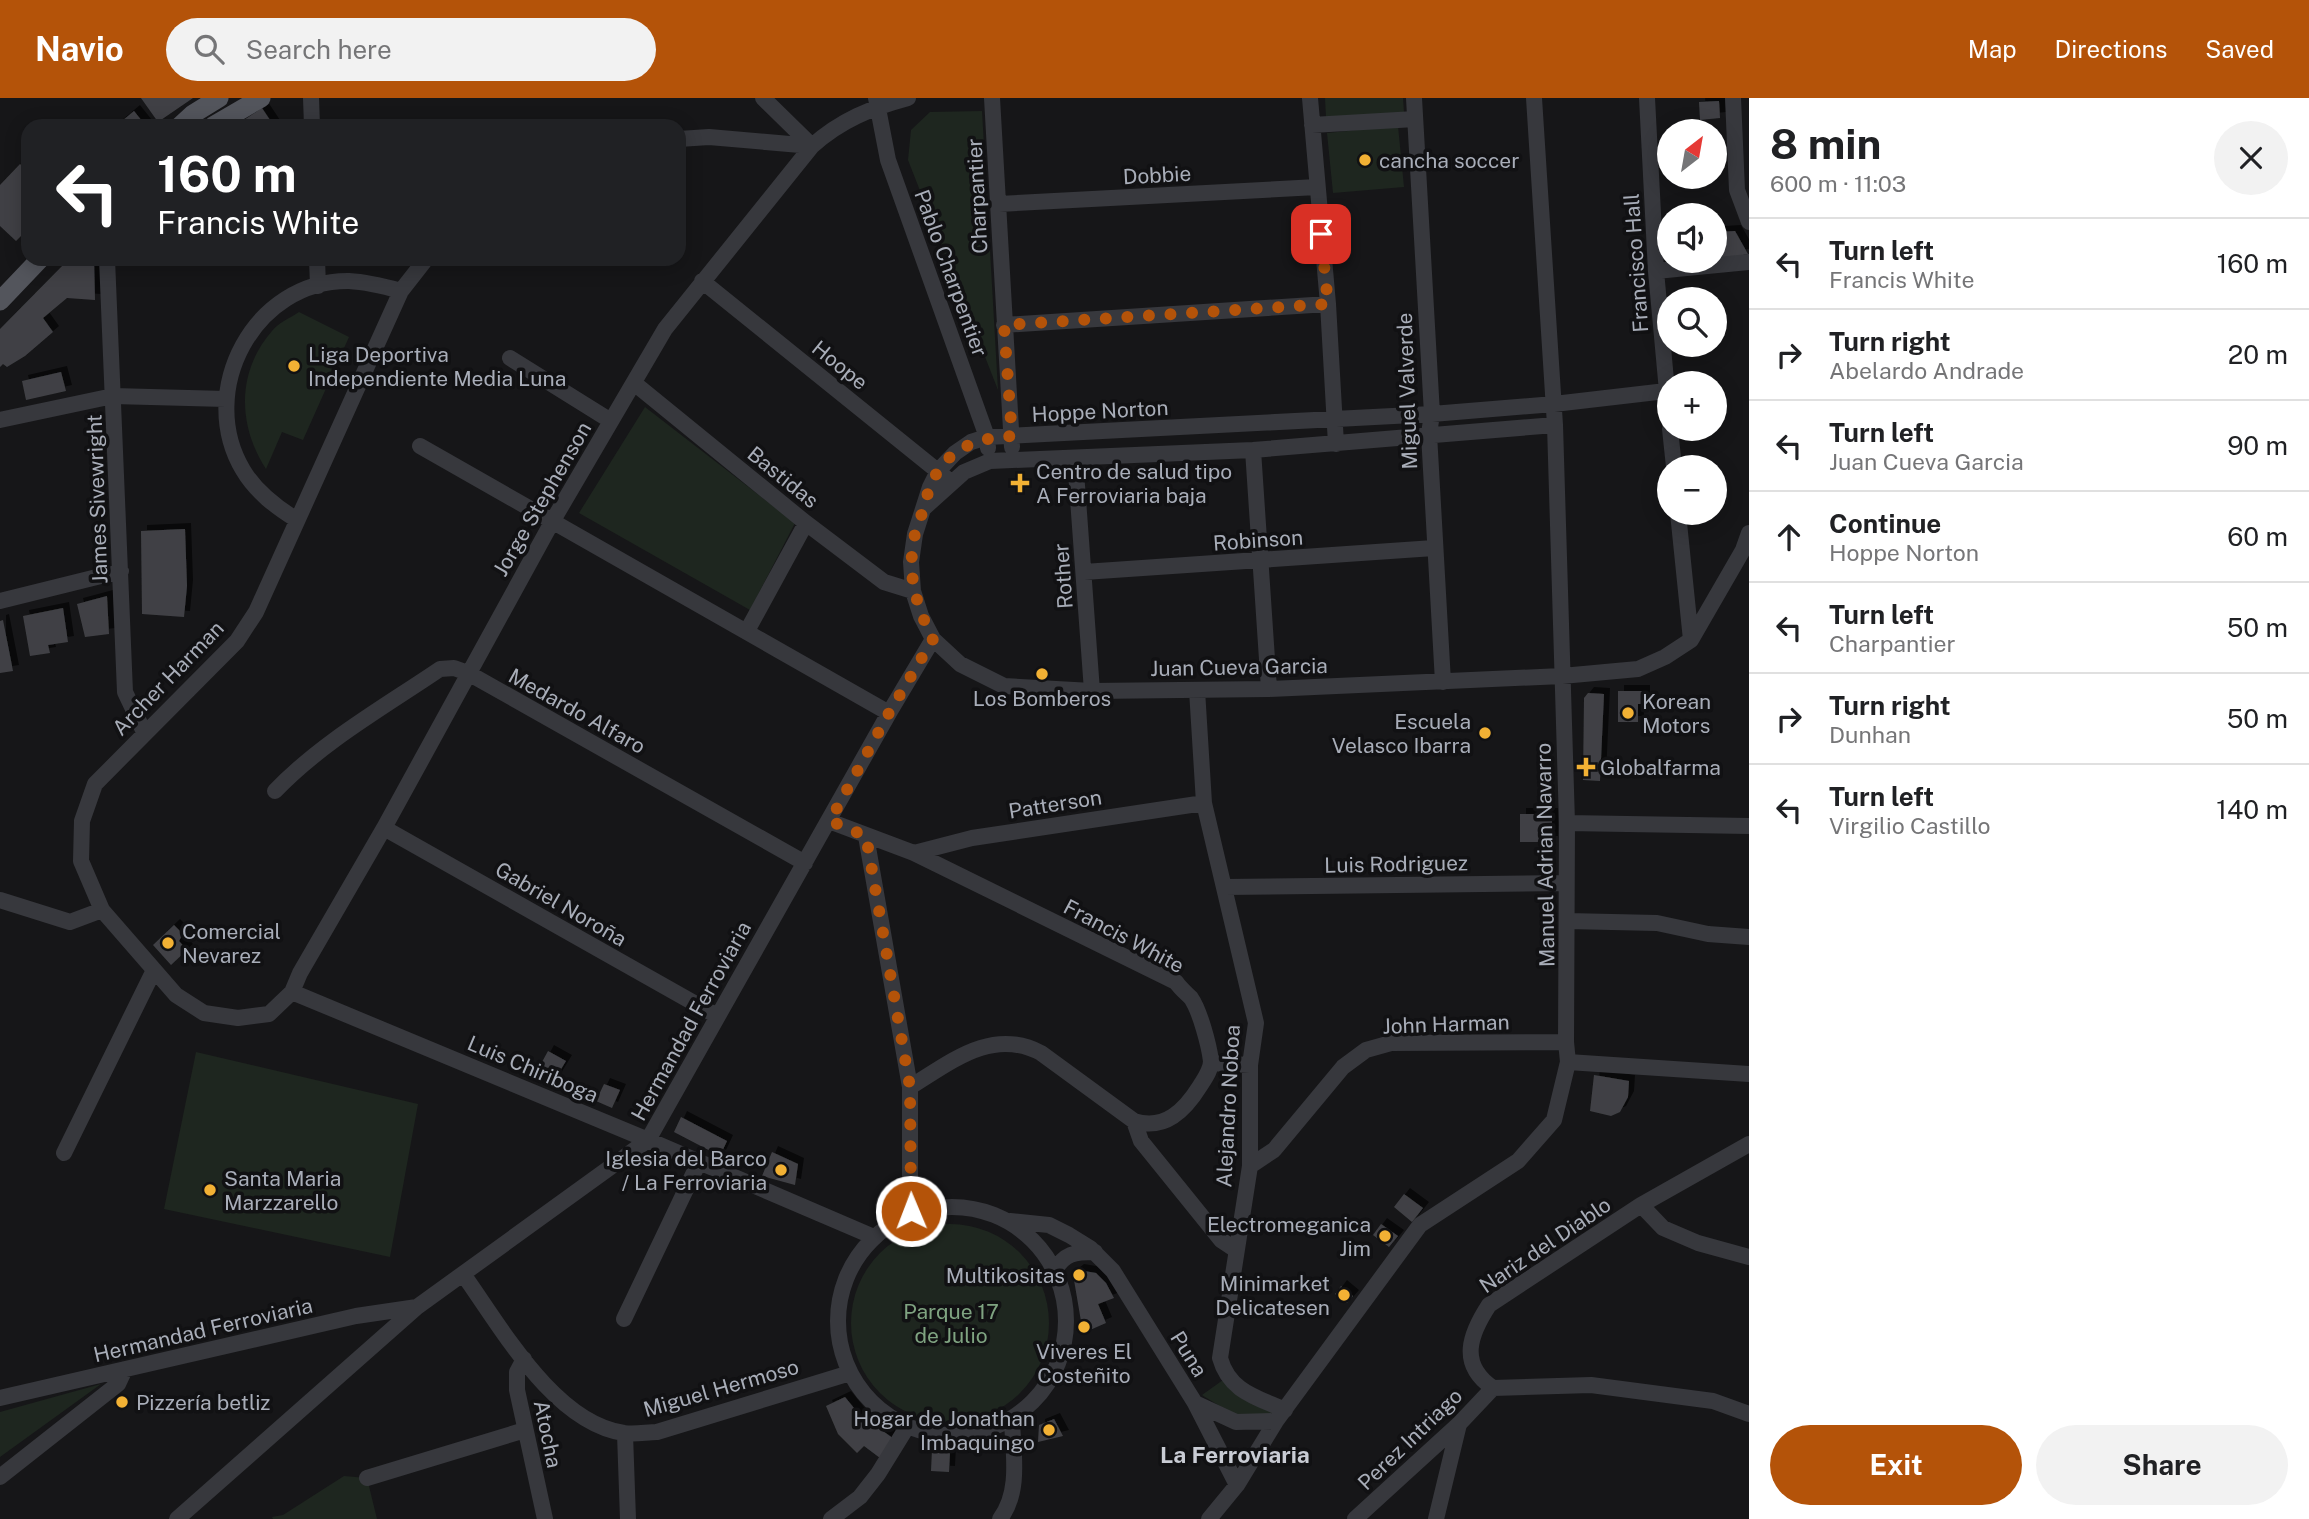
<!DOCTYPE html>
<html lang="en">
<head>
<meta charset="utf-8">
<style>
	:root { --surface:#fff; --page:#f2f2f2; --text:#202124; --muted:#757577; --line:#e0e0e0; --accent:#b45309 }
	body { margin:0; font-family:"Public Sans",sans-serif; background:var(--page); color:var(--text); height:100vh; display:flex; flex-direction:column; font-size:26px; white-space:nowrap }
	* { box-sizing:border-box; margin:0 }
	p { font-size:23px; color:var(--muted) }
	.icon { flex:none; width:38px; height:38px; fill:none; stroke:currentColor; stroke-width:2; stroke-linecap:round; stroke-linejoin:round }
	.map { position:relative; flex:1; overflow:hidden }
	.drawer { display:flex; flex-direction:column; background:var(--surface); width:560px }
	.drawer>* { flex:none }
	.hud { position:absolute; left:21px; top:21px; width:665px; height:147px; border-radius:21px; box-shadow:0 4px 18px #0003; background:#202124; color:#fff; overflow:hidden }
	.needle { width:46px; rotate:31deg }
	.buttons { position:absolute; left:1657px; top:21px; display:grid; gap:14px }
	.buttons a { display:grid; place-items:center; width:70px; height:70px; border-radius:50%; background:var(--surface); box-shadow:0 4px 18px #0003; font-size:35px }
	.pin { position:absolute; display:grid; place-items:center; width:60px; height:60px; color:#fff; margin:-30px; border-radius:14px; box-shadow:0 4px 10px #0006 }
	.me { position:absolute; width:77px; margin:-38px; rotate:359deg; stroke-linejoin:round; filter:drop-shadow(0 0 5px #0008) }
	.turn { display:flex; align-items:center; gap:24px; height:147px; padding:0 21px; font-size:32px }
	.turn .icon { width:91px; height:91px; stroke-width:2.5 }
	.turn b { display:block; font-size:49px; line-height:60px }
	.round { display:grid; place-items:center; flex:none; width:74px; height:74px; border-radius:37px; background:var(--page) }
	.head { display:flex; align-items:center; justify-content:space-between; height:119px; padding:0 21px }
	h1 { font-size:42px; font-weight:700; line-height:52px }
	.action { display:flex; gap:14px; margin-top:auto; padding:14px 21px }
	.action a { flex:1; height:80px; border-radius:42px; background:var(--accent); color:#fff; font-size:28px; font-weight:700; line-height:80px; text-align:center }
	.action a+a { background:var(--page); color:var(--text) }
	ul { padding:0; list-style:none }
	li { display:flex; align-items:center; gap:21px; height:91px; padding:0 21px; border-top:2px solid var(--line) }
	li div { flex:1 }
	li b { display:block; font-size:26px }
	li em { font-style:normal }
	header { display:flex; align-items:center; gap:42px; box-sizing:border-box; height:98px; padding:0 35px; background:var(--accent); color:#fff }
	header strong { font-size:33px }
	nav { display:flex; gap:38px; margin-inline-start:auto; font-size:24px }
	.search { width:490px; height:63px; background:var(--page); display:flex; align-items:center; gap:18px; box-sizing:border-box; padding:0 24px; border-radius:38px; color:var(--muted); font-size:26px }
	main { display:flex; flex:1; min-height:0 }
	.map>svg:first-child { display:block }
</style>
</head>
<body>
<header>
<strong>Navio</strong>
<div class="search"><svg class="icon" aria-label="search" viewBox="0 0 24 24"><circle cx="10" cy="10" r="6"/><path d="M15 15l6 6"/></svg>Search here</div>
<nav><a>Map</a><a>Directions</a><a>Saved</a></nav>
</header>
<main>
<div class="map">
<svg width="1749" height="1421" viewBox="0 0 1749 1421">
	<defs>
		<filter id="shadow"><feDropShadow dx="6" dy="-6" stdDeviation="0" flood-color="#0009"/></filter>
	</defs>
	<rect width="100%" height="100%" fill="#161618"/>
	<path fill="#1e261f" d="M1325 0H1403L1404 15 1326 19Z
		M982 13 998 292 908 62 911 32 930 14Z
		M1398 28 1404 89 1333 95 1327 35Z
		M299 214 349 239 303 342 282 334 266 371C238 328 236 274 272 233 278 225 290 220 299 214Z
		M645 309 795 425 750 512 579 415Z
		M196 954 418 1006 390 1159 164 1111Z
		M851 1225a99 99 0 1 1 198 0a99 99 0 1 1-198 0Z
		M1223 1282 1278 1313C1253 1331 1224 1311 1202 1297Z
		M101 1286 0 1359V1314Z
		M344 1378 367 1380 377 1421H273L272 1419 283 1417Z"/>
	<path fill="#404145" filter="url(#shadow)" d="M141 0H193L158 24Z
		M1719 3 1720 20 1700 22 1699 4Z
		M262 10 274 28H248L244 22Z
		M134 13 146 28H116Z
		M20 66 28 74V145L21 138 16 143 0 128V87Z
		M1735 133 1748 156 1715 162V149L1720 148 1718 134Z
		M69 161H94L95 202 67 200 43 220 53 234 25 258 7 269 3 266 0 269V231Z
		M61 274 66 293 26 302 22 283Z
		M185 431 187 488 184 519 142 516 141 433Z
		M107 498 109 536 85 539 77 506Z
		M63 510 68 544 48 547 50 555 30 558 23 518Z
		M3 522 13 573 0 575V523Z
		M1618 593H1644V606H1638V624H1618Z
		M1588 595 1604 596 1600 683 1583 682 1584 600Z
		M1520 716H1552V744H1520Z
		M174 827 183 836 179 843 187 852 171 867 153 847Z
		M548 953 566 963 552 986 535 977Z
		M1594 977 1629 983 1628 999 1620 1014 1611 1018 1590 1013Z
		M604 986 620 992 612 1010 596 1003Z
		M681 1019 727 1043 720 1058 674 1034Z
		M772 1054 798 1066 795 1087 762 1078Z
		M1404 1096 1423 1110 1412 1124 1394 1109Z
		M1381 1126 1398 1138 1389 1149 1373 1137Z
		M1078 1172 1096 1175 1106 1185 1114 1200 1098 1206 1106 1225 1083 1235 1073 1176Z
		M1341 1188 1353 1198 1347 1205 1335 1196Z
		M845 1299 858 1315 894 1341 884 1363 864 1348 857 1355 838 1336 826 1308Z
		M1054 1321 1063 1338 1038 1344 1039 1327Z
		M932 1352 950 1354 949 1374 931 1373Z"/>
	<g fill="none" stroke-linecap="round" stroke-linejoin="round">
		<path stroke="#37383d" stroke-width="16" d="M311 0 312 28
			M763 0 812 48
			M876 0 888 62 987 339 988 350
			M992 0 1012 349
			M1310 0 1328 206 1336 346
			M1414 0 1432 316 1429 336 1443 584
			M1647 0 1656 173 1670 326
			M1733 0 1737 92 1749 124
			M1312 27 1415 21
			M679 41 709 39 812 48
			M999 106 1317 89
			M107 161 125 594 144 634
			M317 161 318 188
			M426 161 401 193 256 514 237 543 95 686 82 723 81 763 102 812 176 897 204 915 238 920 269 916 292 894 300 875 384 730 552 424 665 231 812 48C841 22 871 10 908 0
			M1656 173 1749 164
			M702 183 945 379
			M1004 227 1328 206
			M510 260 611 323
			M634 285 806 425 884 484 913 493
			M1666 293 1554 306 1432 316 987 339 971 344 955 355 938 373 930 389 915 436 911 464 913 493 921 518 933 541 960 566 1004 588 1092 593 1269 591 1562 578 1638 571 1665 559 1691 542 1743 452 1749 435
			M0 322 113 298 226 301
			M1670 331 1674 369
			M420 348 889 615
			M1253 352 1269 591
			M1075 360 1092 593
			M924 410 964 374 990 363 1253 352 1555 327
			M1678 415 1691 542
			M297 422C276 409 256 394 243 372 196 293 254 182 349 183 367 184 383 188 401 193
			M1084 474 1434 450
			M0 503 121 473
			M747 533 806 425
			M1197 592 1204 705 1256 925 1250 967V1068L1220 1260C1229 1293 1256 1299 1285 1312
			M275 693C322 644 384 609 440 571L454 570 468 575 805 765
			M829 723 914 755 1176 884C1180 890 1186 895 1191 900 1200 913 1209 947 1211 963 1211 972 1205 980 1200 988 1185 1012 1165 1033 1134 1023L1041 955C992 929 951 964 910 989
			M1567 725 1749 728
			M384 730 717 918
			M866 738 910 989V1113
			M914 755 972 740 1204 705
			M1225 789 1566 785
			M0 802 70 824 102 812
			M1567 823 1657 825 1708 836 1749 839
			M292 894 648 1042 874 1139
			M1568 964 1749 976
			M1211 965 1250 967
			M1134 1023 1141 1043 1221 1142 1236 1152
			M1749 1046 1641 1107 1489 1207C1470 1236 1458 1266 1493 1290L1591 1287 1713 1303 1749 1316
			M64 1055 154 872
			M1250 1068 1274 1052 1343 969 1366 952 1391 945 1566 944
			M1641 1107 1663 1130 1698 1145 1749 1159
			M838 1223a114 114 0 1 1 228 0a114 114 0 1 1-228 0Z
			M1010 1123 1049 1127 1069 1137 1090 1150 1113 1173 1195 1305 1237 1387
			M1054 1174C1064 1155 1075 1154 1095 1154
			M463 1176C501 1229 554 1325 624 1335 634 1337 647 1334 657 1334L850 1275
			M624 1221 699 1064
			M524 1261 517 1274V1292L545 1421
			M0 1300 356 1218 417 1209
			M1195 1305 1236 1324 1276 1323
			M625 1336 628 1421
			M0 1379 118 1286 125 1271
			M367 1380 525 1332
			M177 1421 417 1209 648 1042 889 615 933 541
			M831 1421 860 1399 878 1376 907 1329
			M1000 1421C1021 1393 1013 1355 1012 1322
			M1209 1421 1237 1387 1276 1323 1420 1127 1518 1063 1554 1022 1568 964 1566 944 1567 725 1555 327 1534 0
			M1355 1421 1459 1326 1493 1290
			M1436 1421 1459 1326"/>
		<path stroke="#53555c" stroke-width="19" d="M180 28 193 16 219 0
			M213 28 261 0
			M0 203 40 161"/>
	</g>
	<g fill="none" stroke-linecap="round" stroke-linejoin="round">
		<path stroke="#b45309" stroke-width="12" stroke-dasharray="0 21.6" d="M911 1113 910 989 866 738 830 723 889 615 933 541C916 508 906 474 915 436 917 427 921 419 924 410 926 404 927 396 930 389 944 352 975 340 1012 338L1004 227 1328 206 1321 136"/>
	</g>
	<g fill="#f2b134" stroke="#111113" stroke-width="2.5">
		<circle cx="1365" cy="62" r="7"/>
		<circle cx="294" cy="268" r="7"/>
		<path d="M1016.5 374.5h7v7h7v7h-7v7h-7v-7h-7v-7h7z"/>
		<circle cx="1042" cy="576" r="7"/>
		<circle cx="1628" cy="615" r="7"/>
		<circle cx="1485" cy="635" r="7"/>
		<path d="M1582.5 658.5h7v7h7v7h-7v7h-7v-7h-7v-7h7z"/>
		<circle cx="168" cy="845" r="7"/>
		<circle cx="781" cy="1072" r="7"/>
		<circle cx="210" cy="1092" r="7"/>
		<circle cx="1385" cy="1138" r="7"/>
		<circle cx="1079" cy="1177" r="7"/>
		<circle cx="1344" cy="1197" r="7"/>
		<circle cx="1084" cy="1229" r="7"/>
		<circle cx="122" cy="1304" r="7"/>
		<circle cx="1049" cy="1332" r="7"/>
	</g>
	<g text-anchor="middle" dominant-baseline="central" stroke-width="7" stroke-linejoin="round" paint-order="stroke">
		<g font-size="21" fill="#a8adb8" stroke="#111113" text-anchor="start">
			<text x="1379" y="62">cancha soccer</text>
			<text x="308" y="256">Liga Deportiva<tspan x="308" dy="24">Independiente Media Luna</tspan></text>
			<text x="1036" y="373">Centro de salud tipo<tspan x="1036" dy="24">A Ferroviaria baja</tspan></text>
			<text x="1042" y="600" text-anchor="middle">Los Bomberos</text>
			<text x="1642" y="603">Korean<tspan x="1642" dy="24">Motors</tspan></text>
			<text x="1471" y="623" text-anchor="end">Escuela<tspan x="1471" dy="24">Velasco Ibarra</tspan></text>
			<text x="1600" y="669">Globalfarma</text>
			<text x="182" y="833">Comercial<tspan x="182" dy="24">Nevarez</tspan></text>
			<text x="767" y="1060" text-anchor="end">Iglesia del Barco<tspan x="767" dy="24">/ La Ferroviaria</tspan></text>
			<text x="224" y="1080">Santa Maria<tspan x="224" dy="24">Marzzarello</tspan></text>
			<text x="1371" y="1126" text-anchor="end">Electromeganica<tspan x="1371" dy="24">Jim</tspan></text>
			<text x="1065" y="1177" text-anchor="end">Multikositas</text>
			<text x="1330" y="1185" text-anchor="end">Minimarket<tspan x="1330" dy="24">Delicatesen</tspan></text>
			<text x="1084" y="1253" text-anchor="middle">Viveres El<tspan x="1084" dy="24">Costeñito</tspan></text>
			<text x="136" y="1304">Pizzería betliz</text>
			<text x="1035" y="1320" text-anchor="end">Hogar de Jonathan<tspan x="1035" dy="24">Imbaquingo</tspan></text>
		</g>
		<g font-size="21" fill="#a8adb8" stroke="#111113">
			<text transform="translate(1157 77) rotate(-3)">Dobbie</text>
			<text transform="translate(977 98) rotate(-93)">Charpantier</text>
			<text transform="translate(1636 165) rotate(-94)">Francisco Hall</text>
			<text transform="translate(951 175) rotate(70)">Pablo Charpentier</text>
			<text transform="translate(840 267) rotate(39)">Hoope</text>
			<text transform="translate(1407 293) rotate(-92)">Miguel Valverde</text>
			<text transform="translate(1100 313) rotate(-3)">Hoppe Norton</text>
			<text transform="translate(783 379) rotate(39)">Bastidas</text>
			<text transform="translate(97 401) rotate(-92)">James Sivewright</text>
			<text transform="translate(542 401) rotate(-60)">Jorge Stephenson</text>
			<text transform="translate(1258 442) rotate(-4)">Robinson</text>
			<text transform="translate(1063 478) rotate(-94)">Rother</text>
			<text transform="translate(1239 569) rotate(-1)">Juan Cueva Garcia</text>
			<text transform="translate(168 580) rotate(-46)">Archer Harman</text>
			<text transform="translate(577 613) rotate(29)">Medardo Alfaro</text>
			<text transform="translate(1055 706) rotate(-9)">Patterson</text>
			<text transform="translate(1545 757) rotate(-91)">Manuel Adrian Navarro</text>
			<text transform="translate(1396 766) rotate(-1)">Luis Rodriguez</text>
			<text transform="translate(561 806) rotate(30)">Gabriel Noroña</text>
			<text transform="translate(1124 838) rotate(28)">Francis White</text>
			<text transform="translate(691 923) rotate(-61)">Hermandad Ferroviaria</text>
			<text transform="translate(1446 926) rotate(-2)">John Harman</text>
			<text transform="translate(533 971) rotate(23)">Luis Chiriboga</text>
			<text transform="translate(1228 1008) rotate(-87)">Alejandro Noboa</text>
			<text transform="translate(1545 1147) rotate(-34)">Nariz del Diablo</text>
			<text transform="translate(203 1232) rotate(-13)">Hermandad Ferroviaria</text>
			<text transform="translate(1189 1256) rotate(58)">Puna</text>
			<text transform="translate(721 1290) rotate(-16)">Miguel Hermoso</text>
			<text transform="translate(548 1336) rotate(78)">Atocha</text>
			<text transform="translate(1410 1341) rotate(-44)">Perez Intriago</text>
		</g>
		<g font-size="21" fill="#7fa381" stroke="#111113">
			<text x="951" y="1213">Parque 17<tspan x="951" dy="24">de Julio</tspan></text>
		</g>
		<g font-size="23" font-weight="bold" fill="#c9ccd4" stroke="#111113">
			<text x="1235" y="1356">La Ferroviaria</text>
		</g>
	</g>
</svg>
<div class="buttons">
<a><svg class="needle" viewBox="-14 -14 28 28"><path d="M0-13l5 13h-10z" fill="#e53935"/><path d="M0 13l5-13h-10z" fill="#757577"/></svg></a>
<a><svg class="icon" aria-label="sound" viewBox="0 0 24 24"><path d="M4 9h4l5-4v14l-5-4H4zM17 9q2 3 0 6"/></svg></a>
<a><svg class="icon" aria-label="search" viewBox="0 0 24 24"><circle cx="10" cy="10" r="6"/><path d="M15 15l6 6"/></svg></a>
<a>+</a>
<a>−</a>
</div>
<div class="pin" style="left:1321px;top:136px;background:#d93025"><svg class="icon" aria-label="arrive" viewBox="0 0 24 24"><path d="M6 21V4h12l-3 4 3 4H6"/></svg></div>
<svg class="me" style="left:911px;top:1113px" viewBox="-20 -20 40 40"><circle r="17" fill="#b45309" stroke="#fff" stroke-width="3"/><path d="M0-11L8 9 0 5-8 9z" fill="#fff"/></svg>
<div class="hud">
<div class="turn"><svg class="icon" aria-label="left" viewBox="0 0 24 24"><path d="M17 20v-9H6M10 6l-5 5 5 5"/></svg><div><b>160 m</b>Francis White</div></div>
</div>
</div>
<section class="drawer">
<div class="head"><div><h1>8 min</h1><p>600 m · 11:03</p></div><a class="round"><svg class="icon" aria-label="close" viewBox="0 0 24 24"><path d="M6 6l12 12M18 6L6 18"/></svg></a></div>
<ul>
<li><svg class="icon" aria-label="left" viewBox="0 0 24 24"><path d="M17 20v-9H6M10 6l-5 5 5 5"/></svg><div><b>Turn left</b><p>Francis White</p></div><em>160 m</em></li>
<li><svg class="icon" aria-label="right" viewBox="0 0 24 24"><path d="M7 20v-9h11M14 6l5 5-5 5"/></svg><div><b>Turn right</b><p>Abelardo Andrade</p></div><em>20 m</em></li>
<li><svg class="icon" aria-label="left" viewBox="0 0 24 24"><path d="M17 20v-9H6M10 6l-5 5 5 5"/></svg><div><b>Turn left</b><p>Juan Cueva Garcia</p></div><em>90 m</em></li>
<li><svg class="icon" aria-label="ahead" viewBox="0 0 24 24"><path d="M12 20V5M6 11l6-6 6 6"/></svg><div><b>Continue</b><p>Hoppe Norton</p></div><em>60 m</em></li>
<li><svg class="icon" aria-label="left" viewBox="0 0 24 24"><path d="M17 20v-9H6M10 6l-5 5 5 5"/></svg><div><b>Turn left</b><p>Charpantier</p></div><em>50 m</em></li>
<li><svg class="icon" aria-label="right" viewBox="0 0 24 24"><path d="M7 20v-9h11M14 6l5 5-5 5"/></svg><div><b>Turn right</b><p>Dunhan</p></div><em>50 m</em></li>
<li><svg class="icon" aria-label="left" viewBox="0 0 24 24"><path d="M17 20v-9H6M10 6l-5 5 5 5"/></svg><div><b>Turn left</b><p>Virgilio Castillo</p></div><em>140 m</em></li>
</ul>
<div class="action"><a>Exit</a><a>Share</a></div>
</section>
</main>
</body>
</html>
